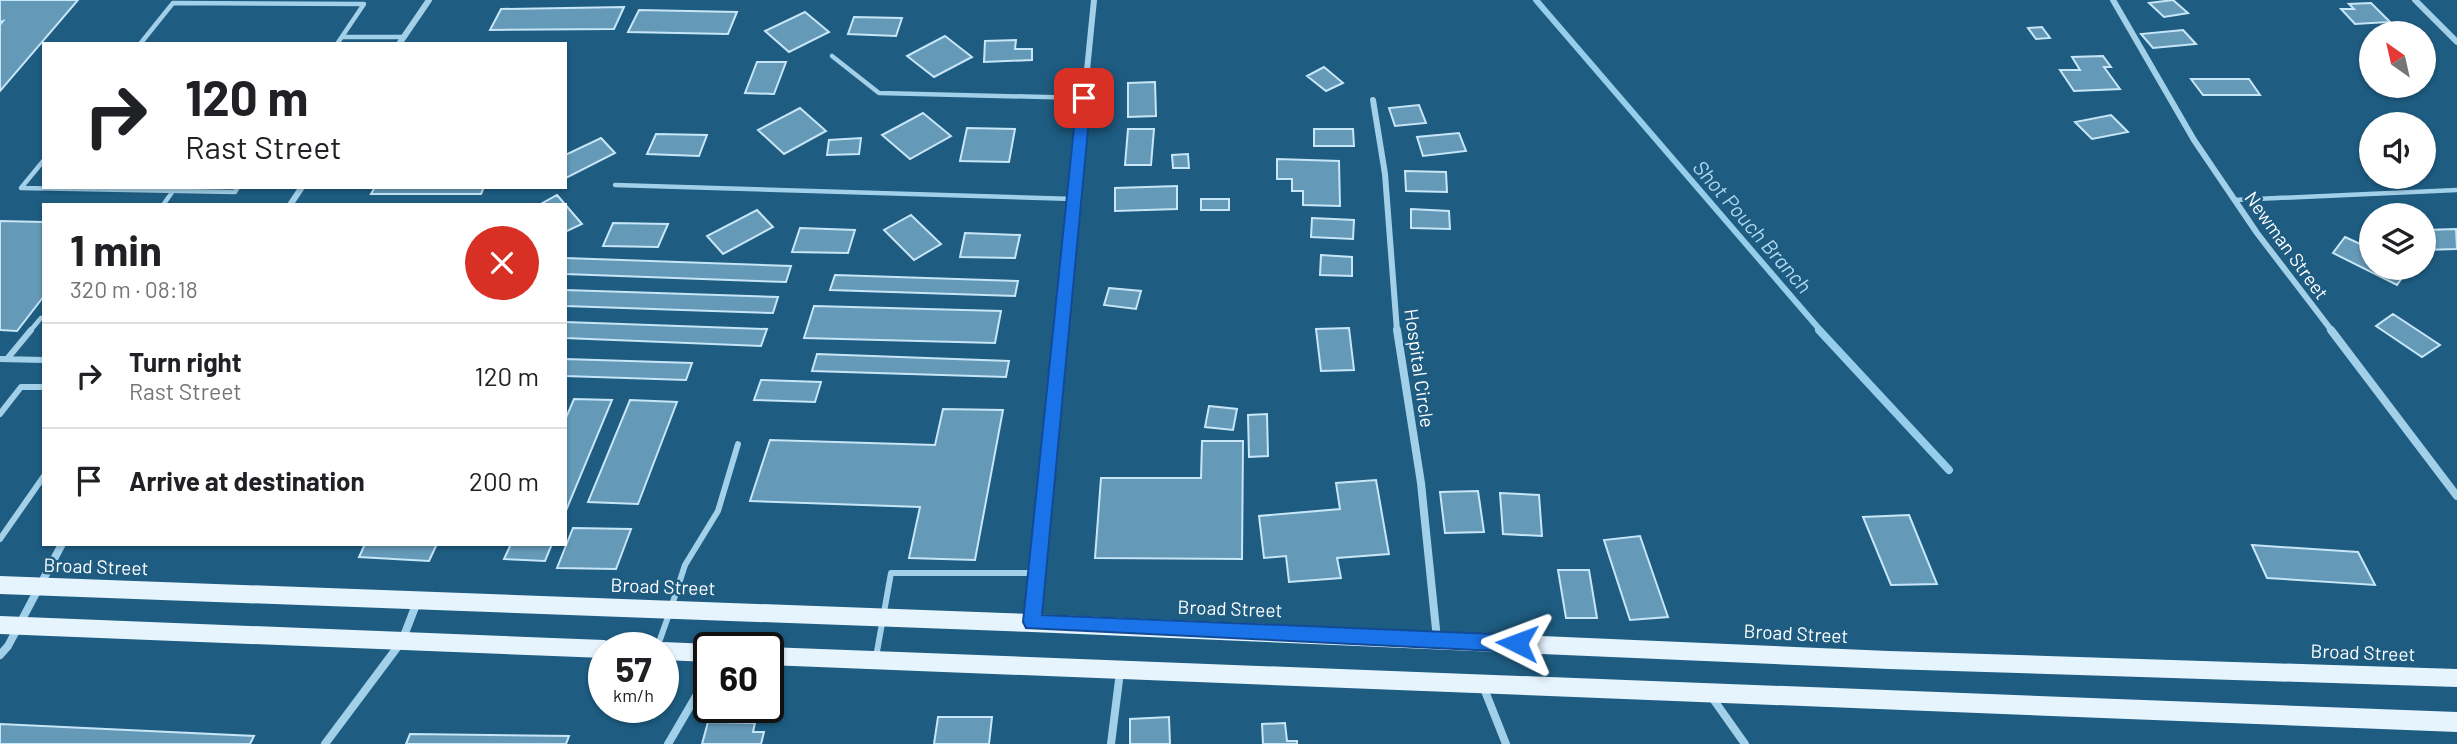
<!DOCTYPE html>
<html lang="en">
<head>
<meta charset="utf-8">
<style>
	:root { --surface:#fff; --page:#f6f6f6; --text:#202124; --muted:#757577; --line:#e0e0e0 }
	body { margin:0; font-family:Barlow,sans-serif; background:var(--page); color:var(--text); height:100vh; display:flex; flex-direction:column; font-size:26px; white-space:nowrap }
	* { box-sizing:border-box; margin:0 }
	p { font-size:23px; color:var(--muted) }
	.icon { flex:none; width:38px; height:38px; fill:none; stroke:currentColor; stroke-width:2; stroke-linecap:round; stroke-linejoin:round }
	.map { position:relative; flex:1; overflow:hidden }
	.side { position:absolute; left:42px; top:203px; width:525px; height:343px; display:flex; flex-direction:column; background:var(--surface); border-radius:0px; box-shadow:0 2px 5px #0004 }
	.side>* { flex:none }
	.guide { position:absolute; left:42px; top:42px; width:525px; height:147px; border-radius:0px; box-shadow:0 2px 5px #0004; background:#fff; color:var(--text); overflow:hidden }
	.needle { width:46px; rotate:326deg }
	.controls { position:absolute; left:2359px; top:21px; display:grid; gap:14px }
	.controls a { display:grid; place-items:center; width:77px; height:77px; border-radius:50%; background:var(--surface); box-shadow:0 2px 5px #0004; font-size:35px }
	.speed { position:absolute; left:588px; top:632px; display:flex; gap:14px; font-size:35px; font-weight:700; text-align:center }
	.speed>* { display:grid; place-content:center; width:91px; height:91px; border-radius:50%; background:var(--surface); box-shadow:0 2px 5px #0004; line-height:1 }
	.speed small { font-size:18px; font-weight:400 }
	.speed .limit { border:4px solid #111; border-radius:10px; background:#fff; color:#111 }
	.pin { position:absolute; display:grid; place-items:center; width:60px; height:60px; color:#fff; margin:-30px; border-radius:14px; box-shadow:0 4px 10px #0006 }
	.me { position:absolute; width:77px; margin:-38px; rotate:273deg; stroke-linejoin:round; filter:drop-shadow(0 0 5px #0008) }
	.turn { display:flex; align-items:center; gap:24px; height:147px; padding:0 28px; font-size:32px }
	.turn .icon { width:91px; height:91px; stroke-width:2.5 }
	.turn b { display:block; font-size:49px; line-height:60px }
	.round { display:grid; place-items:center; flex:none; width:74px; height:74px; border-radius:37px; background:var(--page) }
	.summary { display:flex; align-items:center; justify-content:space-between; height:119px; padding:0 28px }
	h1 { font-size:42px; font-weight:700; line-height:52px }
	ul { padding:0; list-style:none }
	li { display:flex; align-items:center; gap:21px; height:105px; padding:0 28px; border-top:2px solid var(--line) }
	li div { flex:1 }
	li b { display:block; font-size:26px }
	li em { font-style:normal }
	.map>svg:first-child { display:block }
</style>
</head>
<body>
<div class="map">
<svg width="2457" height="744" viewBox="0 0 2457 744">
	<rect width="100%" height="100%" fill="#1e5c81"/>
	<g fill="none" stroke-linecap="round" stroke-linejoin="round">
		<path stroke="#96cdea" stroke-width="6" d="M1536 0 1821 331"/>
		<path stroke="#96cdea" stroke-width="8" d="M1819 330 1949 470"/>
	</g>
	<path fill="#6499b7" stroke="#c7e6f7" stroke-width="2" d="M0 0H78L0 91V25L3 21 0 22Z
		M2173 0 2188 13 2164 17 2149 3Z
		M2371 3 2390 22 2355 24 2341 9H2354L2349 4Z
		M624 7 614 29 490 30 501 9Z
		M639 10 737 12 728 34 628 32Z
		M805 12 829 32 789 52 765 31Z
		M854 17 902 18 896 36 848 34Z
		M2042 27 2050 38 2036 39 2028 28Z
		M2183 30 2196 44 2153 48 2141 34Z
		M945 36 972 57 934 77 907 56Z
		M1016 40 1015 49H1032V60L984 62 985 41Z
		M2103 56 2111 67H2104L2120 89 2074 91 2060 70H2080L2072 57Z
		M757 62H786L774 94 745 93Z
		M1324 67 1343 83 1326 91 1307 76Z
		M2191 79H2249L2260 95H2203Z
		M1155 82 1156 116 1128 117V83Z
		M1419 105 1426 123 1395 126 1389 108Z
		M800 108 826 131 784 154 758 130Z
		M923 113 951 136 910 159 882 135Z
		M2111 115 2128 132 2092 139 2075 122Z
		M967 128 1015 129 1009 162 960 161Z
		M1128 129H1154L1151 165H1125Z
		M1314 129H1353L1354 146H1314Z
		M1459 133 1466 151 1423 156 1417 137Z
		M656 134 707 135 699 156 647 154Z
		M601 138 615 153 566 178 565 155Z
		M861 138 859 154 827 155 829 140Z
		M1188 154 1189 168H1173L1172 155Z
		M1277 159 1339 161 1340 206 1303 205V191H1292V179H1277Z
		M1405 171 1446 172 1447 192 1406 191Z
		M1177 186V209L1115 211V188Z
		M375 187H484L481 194H371Z
		M557 195 582 224 565 232V205H539Z
		M1201 199H1229V210H1201Z
		M1411 209 1449 211 1450 229 1411 228Z
		M757 210 773 227 723 254 707 236Z
		M911 215 941 244 914 260 884 230Z
		M1312 218 1354 220 1353 239 1311 237Z
		M0 221 44 222V296L17 331 0 330Z
		M613 223 668 224 658 247 603 246Z
		M800 228 855 230 848 253 792 252Z
		M2456 229 2457 249 2424 250V230Z
		M965 233 1020 235 1015 258 960 257Z
		M2345 237 2371 249V268H2409L2397 285 2333 253Z
		M1321 255 1352 257V276L1320 275Z
		M565 258 791 266 786 282 565 274Z
		M835 275 1018 281 1015 296 830 290Z
		M1109 288 1141 291 1136 309 1104 305Z
		M565 290 778 297 773 313 565 306Z
		M814 306 1001 311 995 343 804 338Z
		M2393 314 2440 345 2422 357 2376 326Z
		M565 322 767 329 761 346 565 338Z
		M1349 328 1354 370 1321 371 1316 329Z
		M817 354 1009 361 1006 377 812 371Z
		M565 359 692 363 686 380 565 376Z
		M761 380 821 382 815 402 754 400Z
		M574 399 612 400 565 513V420Z
		M630 400 677 402 638 504 588 502Z
		M1209 406 1237 409 1233 430 1205 427Z
		M943 409 1003 410 975 560 909 558 920 507 750 501 770 440 935 445Z
		M1267 414 1268 456 1249 457 1248 415Z
		M1202 441H1243L1242 559 1095 558 1101 478H1201Z
		M1376 480 1389 554 1337 558 1341 578 1289 582 1286 556 1264 558 1259 516 1340 509 1336 483Z
		M1478 491 1484 532 1445 533 1440 492Z
		M1500 493 1539 495 1542 536 1503 534Z
		M1909 515 1937 584 1891 585 1863 517Z
		M573 528 631 529 616 569 557 568Z
		M1640 536 1668 617 1630 620 1604 540Z
		M365 544H437L429 561 359 557Z
		M511 544H552L545 561 504 559Z
		M2252 545 2358 552 2375 585 2267 578Z
		M1558 570H1589L1597 618H1566Z
		M938 717H992L989 744H934Z
		M1169 717 1170 744H1130V719Z
		M708 722 755 723 753 732H764L761 744H702Z
		M1285 723 1287 741H1297V744H1263L1262 724Z
		M0 724 254 736 250 744H0Z
		M410 734 569 736 566 744H406Z"/>
	<g fill="none" stroke-linecap="round" stroke-linejoin="round">
		<path stroke="#a3d0e9" stroke-width="4.5" d="M342 37H404
			M140 44 173 3 364 4 337 44
			M832 56 879 93 1084 98
			M44 160 21 188 235 192 238 187
			M615 185 1074 199
			M2234 200 2457 190
			M163 205 173 191
			M30 331 41 318"/>
		<path stroke="#a3d0e9" stroke-width="6" d="M0 359 44 360
			M7 359 31 330
			M0 414 21 387H44
			M0 539 44 476
			M672 605 685 565 718 511 738 444
			M657 648 669 614
			M876 657 891 573H1038"/>
		<path stroke="#a3d0e9" stroke-width="6" d="M2113 0 2194 140 2257 233 2332 331
			M2415 0 2457 42
			M399 44 429 0
			M1373 100 1385 174 1397 331
			M290 205 302 187
			M1061 331 1094 0"/>
		<path stroke="#a3d0e9" stroke-width="8" d="M1397 330 1421 483 1437 639
			M2331 330 2457 496
			M1032 622 1061 330
			M0 655 8 646 62 544
			M1483 686 1506 744
			M1711 696 1745 744
			M325 744 402 641 417 602
			M668 744 709 674
			M1111 744 1120 672"/>
		<path fill="#e6f4fe" fill-rule="evenodd" d="M0 576 1032 614 1889 651 2457 669V687L1889 669 1032 632 0 594Z
			M0 616 604 640 611 642 613 648H604V658L0 634Z
			M663 642 709 644 717 648H709V662L663 660V648H654Z
			M768 647 2457 712V732L768 665Z"/>
	</g>
	<path fill="#1a73e8" stroke="#114b97" stroke-width="2" d="M1084 94 1091 98 1042 615 1517 635 1523 638 1526 643 1523 649 1517 652 1026 628 1023 622 1077 98Z"/>
	<g text-anchor="middle" dominant-baseline="central" stroke-width="5" stroke-linejoin="round" paint-order="stroke">
		<g font-size="19" fill="#fff" stroke="#1e5c81">
			<text transform="translate(2287 245) rotate(54)">Newman Street</text>
			<text transform="translate(1420 368) rotate(82)">Hospital Circle</text>
			<text transform="translate(96 566) rotate(2)">Broad Street</text>
			<text transform="translate(663 586) rotate(2)">Broad Street</text>
			<text transform="translate(1230 608) rotate(2)">Broad Street</text>
			<text transform="translate(1796 633) rotate(3)">Broad Street</text>
			<text transform="translate(2363 652) rotate(2)">Broad Street</text>
		</g>
		<g font-size="21" font-style="italic" fill="#aed9f0" stroke="#1e5c81">
			<text transform="translate(1753 226) rotate(49)">Shot Pouch Branch</text>
		</g>
	</g>
</svg>
<div class="controls">
<a><svg class="needle" viewBox="-14 -14 28 28"><path d="M0-13l5 13h-10z" fill="#e53935"/><path d="M0 13l5-13h-10z" fill="#757577"/></svg></a>
<a><svg class="icon" aria-label="sound" viewBox="0 0 24 24"><path d="M4 9h4l5-4v14l-5-4H4zM17 9q2 3 0 6"/></svg></a>
<a><svg class="icon" aria-label="layers" viewBox="0 0 24 24"><path d="M12 4l9 5-9 5-9-5zM3 14l9 5 9-5"/></svg></a>
</div>
<div class="speed"><div>57<small>km/h</small></div><div class="limit">60</div></div>
<div class="pin" style="left:1084px;top:98px;background:#d93025"><svg class="icon" aria-label="arrive" viewBox="0 0 24 24"><path d="M6 21V4h12l-3 4 3 4H6"/></svg></div>
<svg class="me" style="left:1517px;top:643px" viewBox="-20 -20 40 40"><path d="M0-17L14 15 0 8-14 15z" fill="#1a73e8" stroke="#fff" stroke-width="4"/></svg>
<div class="guide">
<div class="turn"><svg class="icon" aria-label="right" viewBox="0 0 24 24"><path d="M7 20v-9h11M14 6l5 5-5 5"/></svg><div><b>120 m</b>Rast Street</div></div>
</div>
<section class="side">
<div class="summary"><div><h1>1 min</h1><p>320 m · 08:18</p></div><a class="round" style="background:#d93025;color:#fff"><svg class="icon" aria-label="close" viewBox="0 0 24 24"><path d="M6 6l12 12M18 6L6 18"/></svg></a></div>
<ul>
<li><svg class="icon" aria-label="right" viewBox="0 0 24 24"><path d="M7 20v-9h11M14 6l5 5-5 5"/></svg><div><b>Turn right</b><p>Rast Street</p></div><em>120 m</em></li>
<li><svg class="icon" aria-label="arrive" viewBox="0 0 24 24"><path d="M6 21V4h12l-3 4 3 4H6"/></svg><div><b>Arrive at destination</b></div><em>200 m</em></li>
</ul>
</section>
</div>
</body>
</html>
